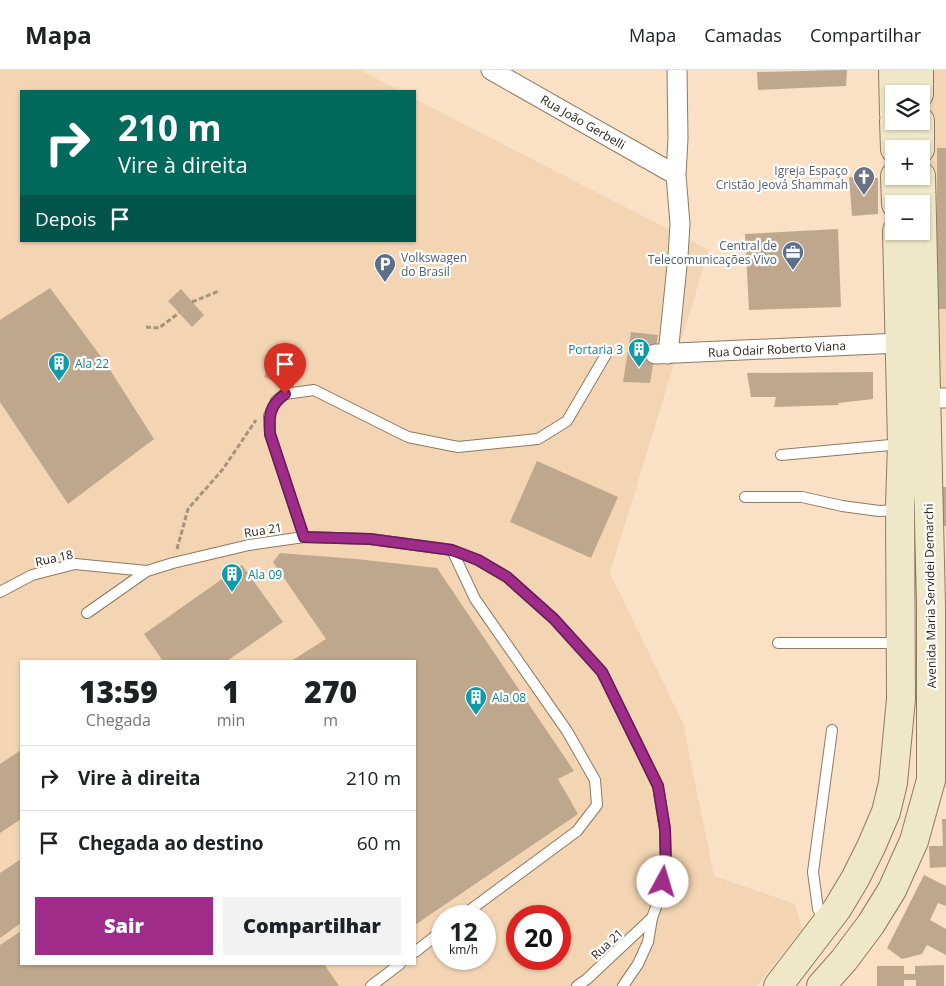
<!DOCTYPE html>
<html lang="pt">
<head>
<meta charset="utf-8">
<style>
	:root { --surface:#fff; --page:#f2f2f2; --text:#202124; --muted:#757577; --line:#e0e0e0; --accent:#9e2c88 }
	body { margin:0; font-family:"Open Sans",sans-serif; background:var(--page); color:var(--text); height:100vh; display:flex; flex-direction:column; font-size:19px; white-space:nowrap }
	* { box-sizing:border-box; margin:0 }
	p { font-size:16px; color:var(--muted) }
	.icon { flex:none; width:28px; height:28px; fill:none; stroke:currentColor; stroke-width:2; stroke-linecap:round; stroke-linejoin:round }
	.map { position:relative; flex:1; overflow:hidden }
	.details { position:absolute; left:20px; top:590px; width:396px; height:305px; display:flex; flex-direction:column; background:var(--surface); border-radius:0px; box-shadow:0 1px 4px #0004 }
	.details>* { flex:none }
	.guide { position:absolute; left:20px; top:20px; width:396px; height:152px; border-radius:0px; box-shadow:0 1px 4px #0004; background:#00695c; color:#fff; overflow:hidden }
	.tools { position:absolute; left:885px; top:15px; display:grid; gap:10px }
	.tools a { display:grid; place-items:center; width:45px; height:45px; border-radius:0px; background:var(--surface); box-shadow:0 1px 4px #0004; font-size:25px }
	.speed { position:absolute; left:431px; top:835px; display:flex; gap:10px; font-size:25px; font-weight:700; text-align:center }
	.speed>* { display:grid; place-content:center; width:65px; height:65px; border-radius:50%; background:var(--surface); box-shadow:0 1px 4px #0004; line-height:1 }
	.speed small { font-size:12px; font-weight:400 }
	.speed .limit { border:8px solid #d22; background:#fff; color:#111 }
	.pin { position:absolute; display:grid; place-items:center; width:42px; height:42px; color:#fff; margin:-51px -21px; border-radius:50% 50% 50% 0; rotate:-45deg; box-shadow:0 0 5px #0007 }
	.pin .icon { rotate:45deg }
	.me { position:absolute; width:55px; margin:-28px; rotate:6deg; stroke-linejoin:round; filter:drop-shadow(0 0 4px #0008) }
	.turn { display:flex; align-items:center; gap:18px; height:105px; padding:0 15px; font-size:22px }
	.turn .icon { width:65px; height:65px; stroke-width:2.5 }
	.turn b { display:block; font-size:35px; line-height:42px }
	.then { display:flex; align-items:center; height:48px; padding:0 15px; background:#0003; gap:10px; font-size:19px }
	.eta { display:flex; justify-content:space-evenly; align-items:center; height:85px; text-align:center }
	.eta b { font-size:30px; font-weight:800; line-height:35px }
	.cta { display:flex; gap:10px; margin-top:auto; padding:10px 15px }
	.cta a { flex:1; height:58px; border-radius:0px; background:var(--accent); color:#fff; font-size:20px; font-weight:800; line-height:58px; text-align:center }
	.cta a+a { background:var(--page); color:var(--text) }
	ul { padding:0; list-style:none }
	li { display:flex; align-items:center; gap:15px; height:65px; padding:0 15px; border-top:1px solid var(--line) }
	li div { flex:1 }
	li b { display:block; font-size:19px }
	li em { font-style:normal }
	header { display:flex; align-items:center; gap:30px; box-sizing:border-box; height:70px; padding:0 25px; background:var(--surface); border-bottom:1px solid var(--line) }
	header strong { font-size:24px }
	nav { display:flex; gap:28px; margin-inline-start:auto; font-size:18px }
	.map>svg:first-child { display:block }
</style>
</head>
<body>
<header>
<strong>Mapa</strong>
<nav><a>Mapa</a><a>Camadas</a><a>Compartilhar</a></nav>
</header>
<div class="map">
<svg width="946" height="916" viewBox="0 0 946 916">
	<rect width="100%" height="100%" fill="#fae1c6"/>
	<path fill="#f3d5b3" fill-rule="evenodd" d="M0 0H360L401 21H21V171H415V29L709 180 610 503 683 653 714 806 795 834 802 859 757 916H0ZM21 591H415V894H21ZM442 846H485V889H442ZM518 846H560V889H518Z
		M927 0H946V317H940Z"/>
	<path fill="#bfa78d" d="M845 0H847L846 16 758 20 757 2Z
		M937 78H946V239H937Z
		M849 107 878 108V144L852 146Z
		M838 159 841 237 749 240 745 164Z
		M50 218 105 292 154 369 68 434 0 332V250Z
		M181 219 204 245 192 257 168 231Z
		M631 262 658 265 650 313 623 312Z
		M270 294 298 307 292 319 264 307Z
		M873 302V329L838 333 839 335 774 337 776 327H751L747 303Z
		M537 391 618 427 591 488 510 452Z
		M943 417H946V456H941Z
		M280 483 356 489 437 498 574 701 558 709 578 744 415 855V591H291L326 569 273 492Z
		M242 495 283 552 227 591H163L144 564Z
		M21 680V749L0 763V694Z
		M942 749H946V797L930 798 929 776H943Z
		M21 789V853L0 868V803Z
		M924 805 946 816V836L938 833 930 850 946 859V885L927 875 922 884 902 889 887 878Z
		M21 861V894H324L339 916H0V875Z
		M944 895V916H916V910H904V916H877V896H904V904H915V896Z"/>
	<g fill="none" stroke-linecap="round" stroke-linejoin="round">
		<g stroke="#8f7960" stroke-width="12">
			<path id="lane" d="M781 385 901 374
				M745 427H802L842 436 879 441 899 440
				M304 467 270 364 269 346 276 331 285 324 314 320 408 367 458 377 538 369 567 351 608 281
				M452 480 475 529 567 661 595 710 597 735 577 761 462 846
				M0 522 32 505 75 494 147 501
				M87 543 147 501 173 493 249 475 304 467 370 469 452 480 478 490 507 507 554 549 602 602 658 716 665 759 666 798 660 826 652 848 648 872 638 894 623 916
				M778 573H900
				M825 851 818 839 813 802 832 660
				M415 882 442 861
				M371 916 400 894
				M577 916 587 909 652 848"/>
		</g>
		<g stroke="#8f7960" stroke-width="21">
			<path id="street" d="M491 0 676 105
				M655 284 900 273
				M668 284 678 186 680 154 676 105 678 68 677 0
				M917 335 927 328H946"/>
		</g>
		<g stroke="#8f7960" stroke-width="30">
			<path id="secondary" d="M893 0 894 44
				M919 0V24
				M894 51 895 79
				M920 51V79
				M895 106 896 134
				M778 916 837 839 855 809 871 777 886 742 893 713 901 629 900 436 902 374 897 161
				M821 916 844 890 871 854 892 820 914 771 931 710V535L921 106"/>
		</g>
		<path stroke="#a6937f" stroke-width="3" stroke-dasharray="5 2.5" stroke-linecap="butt" d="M192 232 219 221
			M146 257 159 258 179 243
			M284 301 293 284
			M177 479 188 439 223 399 256 350"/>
		<use href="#lane" stroke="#fff" stroke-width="10"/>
		<use href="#street" stroke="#fff" stroke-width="19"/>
		<use href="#secondary" stroke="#eee8c8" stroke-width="28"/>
	</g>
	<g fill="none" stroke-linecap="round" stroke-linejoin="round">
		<g stroke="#671d58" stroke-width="12">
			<path id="route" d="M285 324C269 336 269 345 270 364L304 467 370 469 452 480 478 490 507 507 554 549 602 602 658 716 665 759 666 798 663 812"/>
		</g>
		<use href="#route" stroke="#9e2c88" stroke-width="9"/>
	</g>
	<defs>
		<g id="church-pin" transform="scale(1.125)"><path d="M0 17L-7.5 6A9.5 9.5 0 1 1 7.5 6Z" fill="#6b7280" stroke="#fff"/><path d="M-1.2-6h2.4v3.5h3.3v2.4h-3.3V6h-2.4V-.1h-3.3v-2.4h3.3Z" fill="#fff"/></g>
		<g id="office-pin" transform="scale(1.125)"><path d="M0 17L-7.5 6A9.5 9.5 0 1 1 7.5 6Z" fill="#5c6f8a" stroke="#fff"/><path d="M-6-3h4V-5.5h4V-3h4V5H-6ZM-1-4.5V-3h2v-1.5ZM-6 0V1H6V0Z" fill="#fff"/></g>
		<g id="parking-pin" transform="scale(1.125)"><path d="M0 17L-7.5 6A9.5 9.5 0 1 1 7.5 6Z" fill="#5c6f8a" stroke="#fff"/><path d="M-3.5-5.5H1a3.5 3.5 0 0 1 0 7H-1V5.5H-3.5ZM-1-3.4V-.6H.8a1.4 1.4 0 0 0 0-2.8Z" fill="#fff"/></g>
		<g id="building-pin" transform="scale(1.125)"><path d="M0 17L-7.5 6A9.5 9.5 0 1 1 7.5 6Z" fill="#0f9aa8" stroke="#fff"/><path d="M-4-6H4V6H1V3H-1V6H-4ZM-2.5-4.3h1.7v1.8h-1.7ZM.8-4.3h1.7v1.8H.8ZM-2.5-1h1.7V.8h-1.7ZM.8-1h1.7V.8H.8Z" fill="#fff"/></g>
	</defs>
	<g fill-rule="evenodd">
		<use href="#church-pin" x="864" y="107"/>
		<use href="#office-pin" x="793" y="182"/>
		<use href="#parking-pin" x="385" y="194"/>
		<use href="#building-pin" x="639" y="279"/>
		<use href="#building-pin" x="59" y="293"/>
		<use href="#building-pin" x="232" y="504"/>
		<use href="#building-pin" x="476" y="627"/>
	</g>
	<g text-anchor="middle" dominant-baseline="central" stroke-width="4.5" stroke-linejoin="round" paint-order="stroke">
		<g font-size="12" fill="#2b2117" stroke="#fff">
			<text transform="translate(583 52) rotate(30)">Rua João Gerbelli</text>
			<text transform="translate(777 279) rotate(-3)">Rua Odair Roberto Viana</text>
			<text transform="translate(263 460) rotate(-9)">Rua 21</text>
			<text transform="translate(54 488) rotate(-12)">Rua 18</text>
			<text transform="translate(930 526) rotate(-91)">Avenida Maria Servidei Demarchi</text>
			<text transform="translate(607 874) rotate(-43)">Rua 21</text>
		</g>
		<g font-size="12" fill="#5b616d" stroke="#fff" text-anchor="end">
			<text x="848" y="100">Igreja Espaço<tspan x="848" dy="14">Cristão Jeová Shammah</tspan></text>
		</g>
		<g font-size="12" fill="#4e5e75" stroke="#fff" text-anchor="end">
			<text x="777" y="175">Central de<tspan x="777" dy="14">Telecomunicações Vivo</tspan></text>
			<text x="401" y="187" text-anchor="start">Volkswagen<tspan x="401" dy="14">do Brasil</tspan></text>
		</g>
		<g font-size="12" fill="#0d838f" stroke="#fff" text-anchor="start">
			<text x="623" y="279" text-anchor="end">Portaria 3</text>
			<text x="75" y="293">Ala 22</text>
			<text x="248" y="504">Ala 09</text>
			<text x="492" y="627">Ala 08</text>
		</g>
	</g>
</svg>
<div class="tools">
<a><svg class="icon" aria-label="layers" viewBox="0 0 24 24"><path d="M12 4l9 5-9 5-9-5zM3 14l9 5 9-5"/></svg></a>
<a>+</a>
<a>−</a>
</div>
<div class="speed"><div>12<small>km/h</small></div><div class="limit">20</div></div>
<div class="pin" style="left:285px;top:324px;background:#d93025"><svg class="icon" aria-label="arrive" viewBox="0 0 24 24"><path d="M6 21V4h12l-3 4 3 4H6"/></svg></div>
<svg class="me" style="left:663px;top:812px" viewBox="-20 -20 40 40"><circle r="19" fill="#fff"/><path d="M0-13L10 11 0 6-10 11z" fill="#9e2c88"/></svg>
<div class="guide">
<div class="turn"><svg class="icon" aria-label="right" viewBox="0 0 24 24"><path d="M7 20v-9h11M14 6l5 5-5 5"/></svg><div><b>210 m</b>Vire à direita</div></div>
<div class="then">Depois<svg class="icon" aria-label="arrive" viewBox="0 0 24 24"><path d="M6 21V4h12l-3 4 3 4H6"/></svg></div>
</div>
<section class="details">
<div class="eta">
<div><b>13:59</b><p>Chegada</p></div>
<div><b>1</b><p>min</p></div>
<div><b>270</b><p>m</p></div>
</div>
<ul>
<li><svg class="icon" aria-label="right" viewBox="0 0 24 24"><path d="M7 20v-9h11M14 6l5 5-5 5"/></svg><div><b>Vire à direita</b></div><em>210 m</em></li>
<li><svg class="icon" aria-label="arrive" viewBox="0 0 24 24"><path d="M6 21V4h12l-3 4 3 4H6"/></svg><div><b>Chegada ao destino</b></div><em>60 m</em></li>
</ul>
<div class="cta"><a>Sair</a><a>Compartilhar</a></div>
</section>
</div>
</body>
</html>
